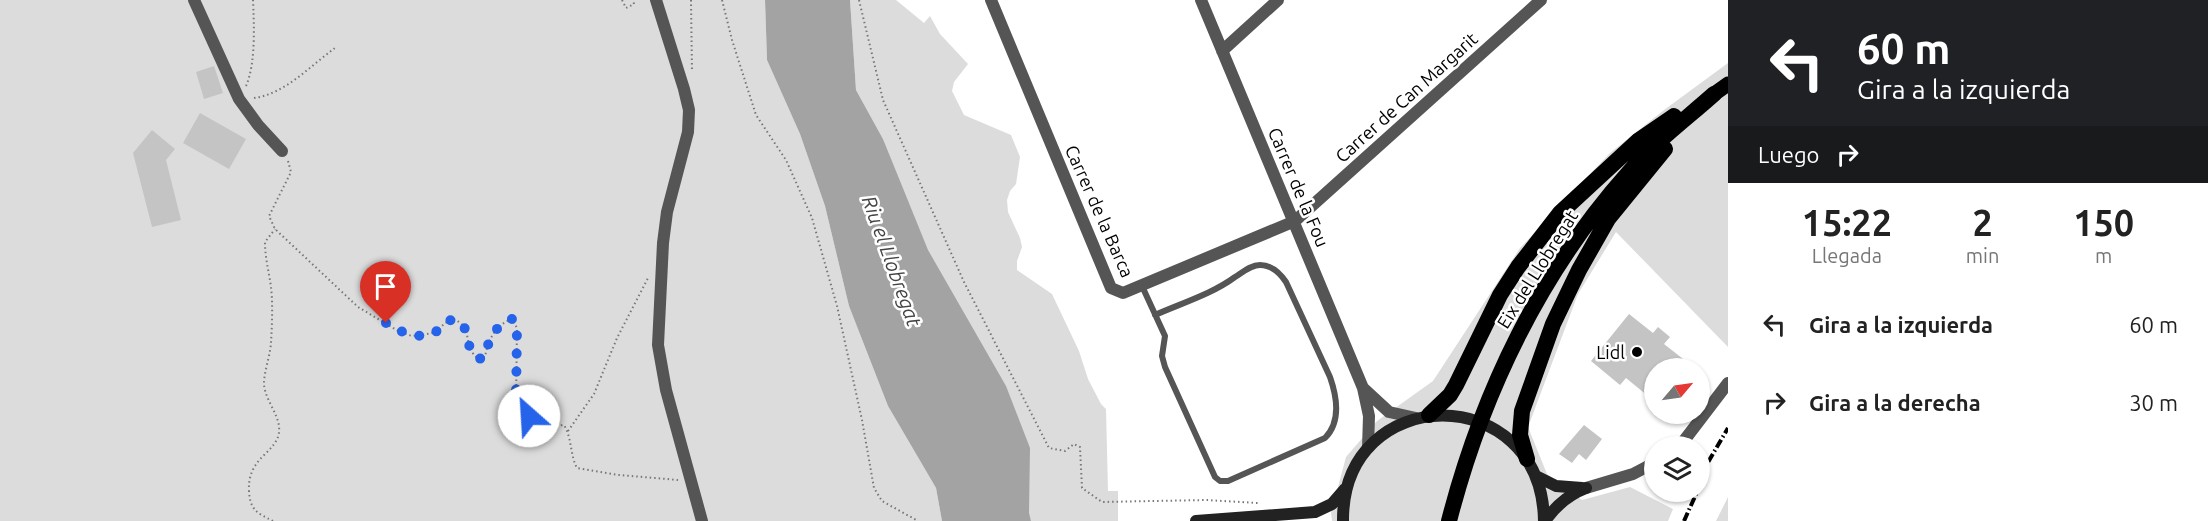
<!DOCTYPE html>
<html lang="es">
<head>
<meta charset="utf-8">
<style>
	:root { --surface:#fff; --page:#f6f6f6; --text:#222; --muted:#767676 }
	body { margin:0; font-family:Ubuntu,sans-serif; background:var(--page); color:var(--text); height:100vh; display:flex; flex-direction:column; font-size:22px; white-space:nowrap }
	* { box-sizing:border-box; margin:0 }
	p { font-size:20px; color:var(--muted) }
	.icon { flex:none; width:33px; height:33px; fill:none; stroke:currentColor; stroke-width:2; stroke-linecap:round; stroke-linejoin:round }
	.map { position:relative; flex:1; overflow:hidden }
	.sheet { display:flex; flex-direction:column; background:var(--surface); width:480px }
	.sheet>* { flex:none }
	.banner { background:#202124; color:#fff; overflow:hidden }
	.needle { width:39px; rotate:61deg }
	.fabs { position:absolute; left:1644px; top:358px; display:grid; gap:12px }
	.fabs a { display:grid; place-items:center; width:66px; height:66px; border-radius:50%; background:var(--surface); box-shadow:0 2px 4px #0004; font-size:30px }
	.pin { position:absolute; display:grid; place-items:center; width:51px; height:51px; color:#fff; margin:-62px -26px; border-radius:50% 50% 50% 0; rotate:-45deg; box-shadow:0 0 6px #0007 }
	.pin .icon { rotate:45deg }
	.me { position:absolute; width:66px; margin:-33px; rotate:334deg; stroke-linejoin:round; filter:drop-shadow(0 0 4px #0008) }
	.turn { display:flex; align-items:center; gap:21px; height:126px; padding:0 30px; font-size:27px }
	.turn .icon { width:78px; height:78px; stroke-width:2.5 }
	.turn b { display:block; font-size:42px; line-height:51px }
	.then { display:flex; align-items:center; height:57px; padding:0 30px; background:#0003; gap:12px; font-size:22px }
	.eta { display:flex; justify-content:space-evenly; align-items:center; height:102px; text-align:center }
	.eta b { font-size:36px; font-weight:700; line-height:42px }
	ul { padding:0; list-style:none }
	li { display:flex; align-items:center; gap:18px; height:78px; padding:0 30px }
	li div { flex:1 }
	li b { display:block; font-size:22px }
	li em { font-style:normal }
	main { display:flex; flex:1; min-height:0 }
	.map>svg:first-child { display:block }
</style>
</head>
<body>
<main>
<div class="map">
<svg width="1728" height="521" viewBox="0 0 1728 521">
	<rect width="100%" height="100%" fill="#fff"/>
	<path fill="#dcdcdc" d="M0 0H765L767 60 800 134 825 206 849 306 888 406 936 488 942 521H0Z
		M850 0H896L924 23 930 16 940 34 968 64 954 82 952 91 964 115 1011 135 1020 157 1016 184 1010 191 1007 200 1008 212 1020 238 1022 247 1017 261V270L1052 294 1079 351 1088 379 1101 404 1106 409 1108 491H1118V521H1031L883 139 856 90Z
		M1728 63V347L1616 232 1578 294 1528 427 1547 474 1582 500 1630 487 1673 509 1668 521H1332L1331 513 1346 457 1377 421 1433 381 1520 248 1610 153 1664 110Z
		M1728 497V521H1716Z"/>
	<path fill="#a3a3a3" d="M765 0H850L856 90 883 139 928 250 1006 386 1030 448 1029 513 1031 521H942L936 488 888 406 849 306 825 206 800 134 767 60Z"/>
	<path fill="#c4c4c4" d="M214 66 223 93 204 99 196 72Z
		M200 113 246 139 229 169 183 143Z
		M152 130 175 149 166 160 181 220 152 227 133 153Z
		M1629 314 1653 333 1658 327 1670 337 1664 344 1696 369H1654V401L1626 378 1620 385 1591 361Z
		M1584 425 1602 439 1586 460 1579 454 1572 463 1559 454Z"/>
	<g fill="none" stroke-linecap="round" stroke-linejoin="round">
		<path stroke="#777" stroke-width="2" stroke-dasharray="1.5 3" stroke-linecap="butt" d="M622 0 626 8 634 4 633 0
			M691 0 692 72
			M722 0 732 40 756 115 786 160 812 218 837 306 862 420 874 488 882 501 918 521
			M859 0 883 100 964 282 1049 448 1065 451 1074 444 1080 447 1082 488 1102 502 1206 500 1258 503
			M246 86C256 63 254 25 253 0
			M254 98C285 94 310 66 335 48
			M288 161 291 172 269 216 275 229 358 307 400 332 412 336 423 335 436 332 445 323 453 319C475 327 461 347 479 359L485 357C488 340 495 325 512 319L517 328 516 403C533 421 539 428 564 425 572 438 570 455 577 468L619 475 678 480
			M568 431 594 394 617 338 648 278
			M273 521C257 513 250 510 249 491 247 457 277 453 279 432 281 416 265 401 264 384 264 371 270 357 271 343 272 325 273 305 271 287 269 272 265 258 265 242L275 229"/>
		<path stroke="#555" stroke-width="6" d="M1142 286 1165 336 1162 356 1165 367 1215 477 1220 481H1228L1325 438C1341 422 1337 397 1330 377L1286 282C1280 273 1272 265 1260 265 1251 265 1243 272 1235 277 1212 294 1182 303 1155 315"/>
		<path stroke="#555" stroke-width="12" d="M194 0 239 99 258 125 282 151
			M656 0 684 89 689 110 688 132 667 212 663 243 658 345 666 390 702 521
			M991 0 1111 288 1123 293 1295 221 1541 0
			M1201 0 1363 388 1369 416 1368 448
			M1222 51 1278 0
			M1363 388 1389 412 1416 418
			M1676 447 1683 442 1728 383
			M1586 488 1633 474 1654 463"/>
		<path stroke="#222" stroke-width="12" d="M1536 476 1556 486 1582 488
			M1196 521 1315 512 1332 504 1345 489
			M1343 521C1342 381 1542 380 1544 521
			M1545 521C1556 505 1568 495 1586 488"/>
		<path stroke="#000" stroke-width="15" d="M1714 94 1728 84"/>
		<path stroke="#000" stroke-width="16" d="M1429 415 1450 395 1456 385 1500 295 1518 267 1560 213 1639 140 1674 116
			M1527 459 1520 435 1522 411 1553 324 1579 270 1608 219 1665 149
			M1449 521C1482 393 1541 270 1630 171 1655 142 1686 119 1714 94"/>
		<path stroke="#000" stroke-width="4" stroke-dasharray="9 3 1.5 3" stroke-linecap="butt" d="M1700 476 1728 428
			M1684 521 1697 492"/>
	</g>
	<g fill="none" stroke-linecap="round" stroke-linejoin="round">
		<path stroke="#2563eb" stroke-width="10" stroke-dasharray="0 18" d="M386 323C401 332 420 342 437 331 443 326 446 322 453 319 475 327 461 347 479 359L485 357C488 340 495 325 512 319L517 328 516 403 529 416"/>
	</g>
	<circle fill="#000" stroke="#fff" stroke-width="2" cx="1637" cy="352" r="6"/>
	<g text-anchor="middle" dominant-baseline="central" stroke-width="5" stroke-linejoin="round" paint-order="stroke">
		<g font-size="18" fill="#000" stroke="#fff">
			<text transform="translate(1406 97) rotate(-42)">Carrer de Can Margarit</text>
			<text transform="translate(1299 187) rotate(67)">Carrer de la Fou</text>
			<text transform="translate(1100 211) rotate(66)">Carrer de la Barca</text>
			<text transform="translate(1537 269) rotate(-58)">Eix del Llobregat</text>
		</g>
		<g font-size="18" fill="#000" stroke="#fff" text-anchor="end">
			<text x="1625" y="352">Lidl</text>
		</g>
		<g font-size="20" font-style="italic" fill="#444" stroke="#fff">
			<text transform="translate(892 261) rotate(70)">Riu el Llobregat</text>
		</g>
	</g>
</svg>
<div class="fabs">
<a><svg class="needle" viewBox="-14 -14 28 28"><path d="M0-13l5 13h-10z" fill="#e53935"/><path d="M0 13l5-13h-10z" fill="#767676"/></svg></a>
<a><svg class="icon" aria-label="layers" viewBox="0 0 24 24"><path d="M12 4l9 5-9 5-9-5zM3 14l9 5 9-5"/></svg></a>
</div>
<div class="pin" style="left:386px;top:323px;background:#d93025"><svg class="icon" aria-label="arrive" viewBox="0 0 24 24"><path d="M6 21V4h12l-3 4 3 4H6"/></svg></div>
<svg class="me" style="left:529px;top:416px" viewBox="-20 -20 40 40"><circle r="19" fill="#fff"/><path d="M0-13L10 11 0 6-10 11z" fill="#2563eb"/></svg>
</div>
<section class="sheet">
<div class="banner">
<div class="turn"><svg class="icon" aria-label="left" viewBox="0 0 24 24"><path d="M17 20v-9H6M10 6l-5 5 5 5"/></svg><div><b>60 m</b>Gira a la izquierda</div></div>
<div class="then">Luego<svg class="icon" aria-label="right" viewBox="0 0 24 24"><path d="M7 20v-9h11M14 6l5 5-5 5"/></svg></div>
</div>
<div class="eta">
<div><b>15:22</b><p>Llegada</p></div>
<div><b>2</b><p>min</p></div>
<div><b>150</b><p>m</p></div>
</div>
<ul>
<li><svg class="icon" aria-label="left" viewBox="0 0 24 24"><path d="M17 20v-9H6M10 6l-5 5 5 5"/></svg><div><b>Gira a la izquierda</b></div><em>60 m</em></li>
<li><svg class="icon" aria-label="right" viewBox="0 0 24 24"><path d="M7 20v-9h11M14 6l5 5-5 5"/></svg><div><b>Gira a la derecha</b></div><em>30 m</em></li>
</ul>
</section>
</main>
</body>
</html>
